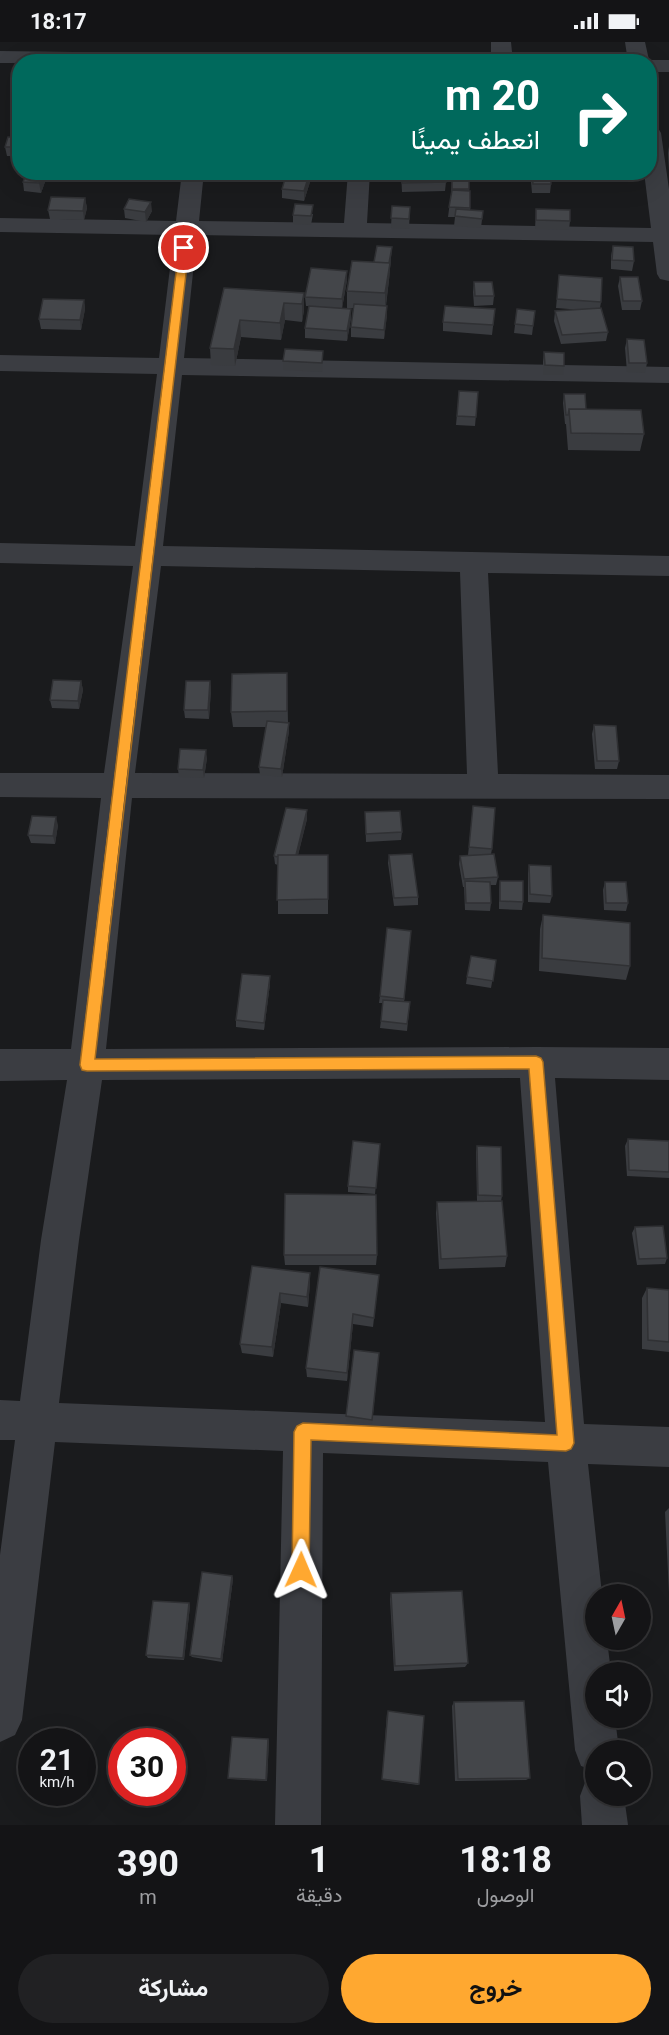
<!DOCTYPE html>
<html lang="ar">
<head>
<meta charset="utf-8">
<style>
	:root { --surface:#141416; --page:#212123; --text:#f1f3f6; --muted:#9d9ea1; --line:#333335; --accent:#ffa830 }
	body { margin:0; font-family:Roboto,Vazirmatn,sans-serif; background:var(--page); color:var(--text); direction:rtl; height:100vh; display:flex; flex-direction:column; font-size:22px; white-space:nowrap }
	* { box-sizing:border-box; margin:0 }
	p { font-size:20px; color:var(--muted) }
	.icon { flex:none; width:33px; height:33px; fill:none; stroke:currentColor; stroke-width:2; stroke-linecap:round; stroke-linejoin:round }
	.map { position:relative; height:1783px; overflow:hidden; direction:ltr }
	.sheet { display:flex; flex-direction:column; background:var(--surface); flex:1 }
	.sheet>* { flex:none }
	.guide { position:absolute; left:12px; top:12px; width:645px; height:126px; border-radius:24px; box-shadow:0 6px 24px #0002,0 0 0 2px var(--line); direction:rtl; background:#00695c; color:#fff; overflow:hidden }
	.needle { width:39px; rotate:9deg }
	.buttons { position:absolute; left:585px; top:1542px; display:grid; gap:12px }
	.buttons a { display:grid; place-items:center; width:66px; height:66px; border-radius:50%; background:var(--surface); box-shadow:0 6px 24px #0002,0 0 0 2px var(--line); font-size:30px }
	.speed { position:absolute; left:18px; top:1686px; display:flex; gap:12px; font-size:30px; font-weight:700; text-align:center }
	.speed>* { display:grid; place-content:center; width:78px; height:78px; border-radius:50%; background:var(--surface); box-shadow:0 6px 24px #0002,0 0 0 2px var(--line); line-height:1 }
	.speed small { font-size:15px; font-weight:400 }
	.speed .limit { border:9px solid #d22; background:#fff; color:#111 }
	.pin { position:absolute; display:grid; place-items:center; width:51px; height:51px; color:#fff; margin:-26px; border:3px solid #fff; border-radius:50%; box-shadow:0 2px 6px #0007 }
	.me { position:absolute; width:66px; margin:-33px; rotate:1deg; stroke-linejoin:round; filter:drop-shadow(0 0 4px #0008) }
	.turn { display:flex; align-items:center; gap:21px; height:126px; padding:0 18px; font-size:27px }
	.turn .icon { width:78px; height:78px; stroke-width:2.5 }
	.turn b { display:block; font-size:42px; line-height:51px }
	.eta { display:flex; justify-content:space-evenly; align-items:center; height:102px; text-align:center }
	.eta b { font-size:36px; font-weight:700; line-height:42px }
	.primary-button { display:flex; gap:12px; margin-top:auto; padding:12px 18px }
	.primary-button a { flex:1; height:69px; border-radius:36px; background:var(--accent); color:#111; font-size:24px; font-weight:700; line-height:69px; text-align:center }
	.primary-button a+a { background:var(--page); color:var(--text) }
	.status { display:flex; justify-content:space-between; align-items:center; height:42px; padding:0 30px; background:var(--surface); direction:ltr }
	.status svg { height:16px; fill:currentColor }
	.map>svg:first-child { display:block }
</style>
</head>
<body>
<div class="status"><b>18:17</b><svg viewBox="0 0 49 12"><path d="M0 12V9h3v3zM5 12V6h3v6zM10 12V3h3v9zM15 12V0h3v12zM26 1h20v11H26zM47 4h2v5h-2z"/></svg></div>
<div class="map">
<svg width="669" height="1783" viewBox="0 0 669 1783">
	<rect width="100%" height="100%" fill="#1a1b1d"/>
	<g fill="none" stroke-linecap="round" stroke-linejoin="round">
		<path fill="#3b3d42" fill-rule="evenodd" d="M491 0H511L513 20H491Z
			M625 0H645L649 18H669V30H650V20H628Z
			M0 9 354 14 362 15 364 20 0 21Z
			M650 84 658 86 661 91 669 147V239L660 237 657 232 653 200 197 193 184 316 669 325V341L182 333 163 504 669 514V534L488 531 498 732 669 733V757L132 756 106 1007 536 1005 669 1006V1038L555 1036 584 1382 669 1385V1425L588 1422 602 1552H596V1598H607L611 1630H596V1676H615L619 1708H596V1729L581 1724 575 1708 548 1420 323 1411 321 1783H275L283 1409 55 1400 22 1678 15 1693 0 1700V1513L15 1398H0V1358L20 1359 41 1198 67 1038 0 1039V1007H71L101 756 0 755V731H104L133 524 0 521V501L135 504 157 332 0 329V313L159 316 174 193 0 190V176L176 179 182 130H204L199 179 344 181 348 130H370L367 181 651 186 644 130H650ZM161 524 460 530 467 732 135 731ZM520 1036 545 1380 59 1361 79 1198 102 1038Z
			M596 1734V1754H624L628 1783H582L580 1754 586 1738Z"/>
	</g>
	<path fill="#3a3c40" d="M20 96V114H7L5 105Z
		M669 104V129L668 111Z
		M43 130 45 140 41 151 24 149 23 140Z
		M452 130H469V149H470V168L483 169 481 186 454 184 455 175H448L451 152Z
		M510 130H530V132H510Z
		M401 131 446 140 445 149 402 150Z
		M532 131 551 142 550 151H532L531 140Z
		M310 140 304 159 282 156V147Z
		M85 156 87 166 84 178 50 177 48 168Z
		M392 164 410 165 409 187 391 186Z
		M124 167 152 169 146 180 125 176Z
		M536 167 570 179 569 188 535 187Z
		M313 172 311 183 293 182V173Z
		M613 204 634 219 632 229 611 227V214Z
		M392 205 389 238 386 264H387V273L384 297 351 295V285L354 266H347V249L374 220Z
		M559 233 601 260 600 266 608 290 606 299 561 302 554 279 555 269 582 268 556 266Z
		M620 235 642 259 640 268H622L618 244Z
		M347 238 342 266 351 267V276L347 299 305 296V286L309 264H306L305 255Z
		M474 240 494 254 493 263 474 264 473 250Z
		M224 246 304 251V268L302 280 285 278 281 298 241 295 235 324 211 323 210 306Z
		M84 258 85 267 81 288 41 287 39 277Z
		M495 267 492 293 443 289V280Z
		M517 267 535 269 532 293 514 291Z
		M627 297 647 321 645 331 627 330 625 306Z
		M323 309 322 330 283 328V319Z
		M544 310 564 324 563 333H543V319Z
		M459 349 478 350 475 384 456 383Z
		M564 352 586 367 644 392 640 409 568 408 566 382H565L563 361Z
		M287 631 288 681H289V689L282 735 260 733 259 725 266 685H233L231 670Z
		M81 639 83 648 79 667 52 666 50 658Z
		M210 639 211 647 209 677 185 676 184 668Z
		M594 683 619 719 617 727H595L592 692Z
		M207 716 204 736 179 735 178 727Z
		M473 764 492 807 491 812 498 835 496 843H490L491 861 490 869 465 868 464 845H463L459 822 460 814H473L468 813Z
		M307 768V777L298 813H328V872H278V823L275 822 274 814Z
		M365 770 402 790 401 798 366 800Z
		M58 783 55 802 31 801 28 793Z
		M389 813 418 855V863L394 864 388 821Z
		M529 823 552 854 550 861 528 860V831Z
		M500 839 523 860 522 868 499 867V847Z
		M605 840 628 861 626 869 604 868 603 848Z
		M543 873 630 924 626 938 539 929 540 887Z
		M411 889 404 960H410L407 989 380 986 383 961H379L380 954Z
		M496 918 491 946 466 942 467 935Z
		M270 942 264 988 236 985V978Z
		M628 1097 669 1099V1136L627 1134 625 1104Z
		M380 1102 375 1152 348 1150V1144Z
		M477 1104 502 1154 501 1159 507 1214 505 1225 439 1227 436 1171 437 1160 477 1159 476 1110Z
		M635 1185 667 1216 665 1222 637 1223 632 1191Z
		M284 1213H377L376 1223H285Z
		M252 1224 310 1241 308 1265 281 1261 273 1315 242 1311 240 1302Z
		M379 1233 373 1285 353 1282 347 1339 307 1335 306 1326Z
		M647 1246 669 1248V1310L642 1307V1256Z
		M379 1311 372 1382 346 1379V1374Z
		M669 1466V1551L665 1470Z
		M232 1534 233 1537 222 1620 192 1615 190 1613Z
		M391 1551 468 1621 465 1625 394 1629 390 1557Z
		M189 1561 190 1564 184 1618 148 1616 146 1613Z
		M454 1660 530 1736 526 1738 455 1739 452 1664Z
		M387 1671 419 1742 418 1743 382 1738Z
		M269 1698 267 1739 229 1737 228 1736Z"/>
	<path fill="#303134" d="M43 130 45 140 41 151 39 141Z
		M310 130V140L304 159V149Z
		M85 156 87 166 84 178 83 169Z
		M151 160 152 169 146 180 145 170Z
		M392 205 389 238 385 268V251Z
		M347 229V238L342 267V257Z
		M304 251V268L302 280V262Z
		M84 258 85 267 81 288 80 278Z
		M284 261 285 278 281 298 280 281Z
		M387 264V273L384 297V288Z
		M351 267V276L347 299V289Z
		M240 278 241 295 235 324 234 307Z
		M81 639 83 648 79 667 78 659Z
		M210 639 211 647 209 677 208 668Z
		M289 681V689L282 735 281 727Z
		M206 708 207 716 204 736 203 728Z
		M307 768V777L295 825V817Z
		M56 775 58 783 55 802 53 794Z
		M270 934V942L264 988V981Z
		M310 1231V1241L308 1265 307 1255Z
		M280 1251 281 1261 273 1315 272 1305Z
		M353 1272V1282L347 1339V1331Z
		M232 1534 233 1537 222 1620 221 1617Z
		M189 1561 190 1564 184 1618 183 1616Z
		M268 1697 269 1698 267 1739 266 1738Z"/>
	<path fill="#44464a" stroke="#303134" stroke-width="1.5" d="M8 95 20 96V105H5Z
		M27 130H43L39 141 23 140Z
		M287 130H310L304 149 282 147Z
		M444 130 446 140 402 141 401 131Z
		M452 130H469V147H452Z
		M532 131H551V142H533Z
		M452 148 470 149V166L449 165Z
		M51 155 85 156 83 169 48 168Z
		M129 157 151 160 145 170 124 167Z
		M295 162 313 163 311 174 293 173Z
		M392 164 410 165 409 177 391 176Z
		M456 167 483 169 482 177 455 174Z
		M536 167 570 168V179L536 178Z
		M377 204 392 205 389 221 374 220Z
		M613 204 633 205 634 219 612 218Z
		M352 219 390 221 385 251 347 249Z
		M311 226 347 229 342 257 305 255Z
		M559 233 602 236 601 260 557 257Z
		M620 235H638L642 259H623Z
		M474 240H492L494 254H475Z
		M224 246 304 251 302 262 284 261 280 281 240 278 234 307 210 306Z
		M43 257 84 258 80 278 39 277Z
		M354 262 387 264 384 288 351 285Z
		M309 264 351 267 347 289 305 286Z
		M445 264 495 267 493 283 443 280Z
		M601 266 608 290 562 293 555 269Z
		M517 267 535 269 533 284 515 282Z
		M627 297 644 298 647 321H629Z
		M285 307 323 309 322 321 283 319Z
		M544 310 564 311V324L545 323Z
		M459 349 478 350 476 375 457 374Z
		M564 352H585L586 367H569L568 373H566Z
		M569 367 641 368 644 392 571 391Z
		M287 631V669L231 670 232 632Z
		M53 638 81 639 78 659 50 658Z
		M186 639H210L208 668H184Z
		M267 679 289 681 281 727 259 725Z
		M594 683 616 684 619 719H597Z
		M180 707 206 708 203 728 178 727Z
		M473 764 495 766 492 807 469 805Z
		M286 766 307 768 296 813H278V815L274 814Z
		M400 769 402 790 366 792 365 770Z
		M32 774 56 775 53 794 28 793Z
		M412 812 418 855 394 856 389 813Z
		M494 812 498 835 464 837 460 814Z
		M278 813H328V857L277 858Z
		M529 823 551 824 552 854 530 852Z
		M465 839 490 840 491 861H466Z
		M500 839H523V860L500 859Z
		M605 840H626L628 861H606Z
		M543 873 630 881V924L542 916Z
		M387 886 411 889 404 957 380 954Z
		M471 914 496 918 493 939 467 935Z
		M242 932 270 934 264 981 236 978Z
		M383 958 410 960 407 982 381 979Z
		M628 1097 669 1099V1130L629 1128Z
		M353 1099 380 1102 376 1146 348 1144Z
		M477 1104 501 1105 502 1154 478 1153Z
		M285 1152 376 1153 377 1213H284Z
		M502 1159 507 1214 441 1217 437 1160Z
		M663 1184 667 1216 639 1217 635 1185Z
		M252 1224 310 1231 307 1255 280 1251 272 1305 240 1302Z
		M320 1225 379 1233 374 1276 353 1272 347 1331 306 1326Z
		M647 1246 669 1248V1300L648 1298Z
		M354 1308 379 1311 372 1378 346 1374Z
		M202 1530 232 1534 221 1617 190 1613Z
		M462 1549 468 1621 395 1624 391 1551Z
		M153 1559 189 1561 183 1616 146 1613Z
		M524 1659 530 1736 458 1737 454 1660Z
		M388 1669 424 1674 419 1742 382 1737Z
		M232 1695 268 1697 266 1738 228 1736Z"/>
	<path fill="#ffa830" stroke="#a66d1f" stroke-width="1.5" d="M184 203 189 206C158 476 124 746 95 1017L536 1014 541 1016 543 1020 574 1401 571 1407 566 1409 311 1398 309 1528 307 1534 301 1537 295 1534 292 1528 294 1390 297 1384 303 1381 557 1393 529 1027 87 1029 82 1028 80 1023C111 750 147 479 179 206Z"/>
</svg>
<div class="buttons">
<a><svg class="needle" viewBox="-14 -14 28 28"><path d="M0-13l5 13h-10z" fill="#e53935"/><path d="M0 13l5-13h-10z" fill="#9d9ea1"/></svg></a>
<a><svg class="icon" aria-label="sound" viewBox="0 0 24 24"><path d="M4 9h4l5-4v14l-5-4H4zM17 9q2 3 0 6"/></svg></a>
<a><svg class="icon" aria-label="search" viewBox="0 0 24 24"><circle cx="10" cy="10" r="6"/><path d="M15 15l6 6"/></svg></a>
</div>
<div class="speed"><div>21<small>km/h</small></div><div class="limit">30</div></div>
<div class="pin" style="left:184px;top:206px;background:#d93025"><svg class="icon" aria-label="arrive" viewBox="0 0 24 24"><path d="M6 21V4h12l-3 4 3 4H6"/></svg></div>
<svg class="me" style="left:301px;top:1528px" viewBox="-20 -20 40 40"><path d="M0-17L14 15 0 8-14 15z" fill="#ffa830" stroke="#fff" stroke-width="4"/></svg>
<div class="guide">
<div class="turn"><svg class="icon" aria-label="right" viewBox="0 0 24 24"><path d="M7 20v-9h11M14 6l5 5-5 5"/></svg><div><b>20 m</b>انعطف يمينًا</div></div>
</div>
</div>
<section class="sheet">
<div class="eta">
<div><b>18:18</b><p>الوصول</p></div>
<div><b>1</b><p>دقيقة</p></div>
<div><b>390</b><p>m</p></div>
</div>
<div class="primary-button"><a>خروج</a><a>مشاركة</a></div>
</section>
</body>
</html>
